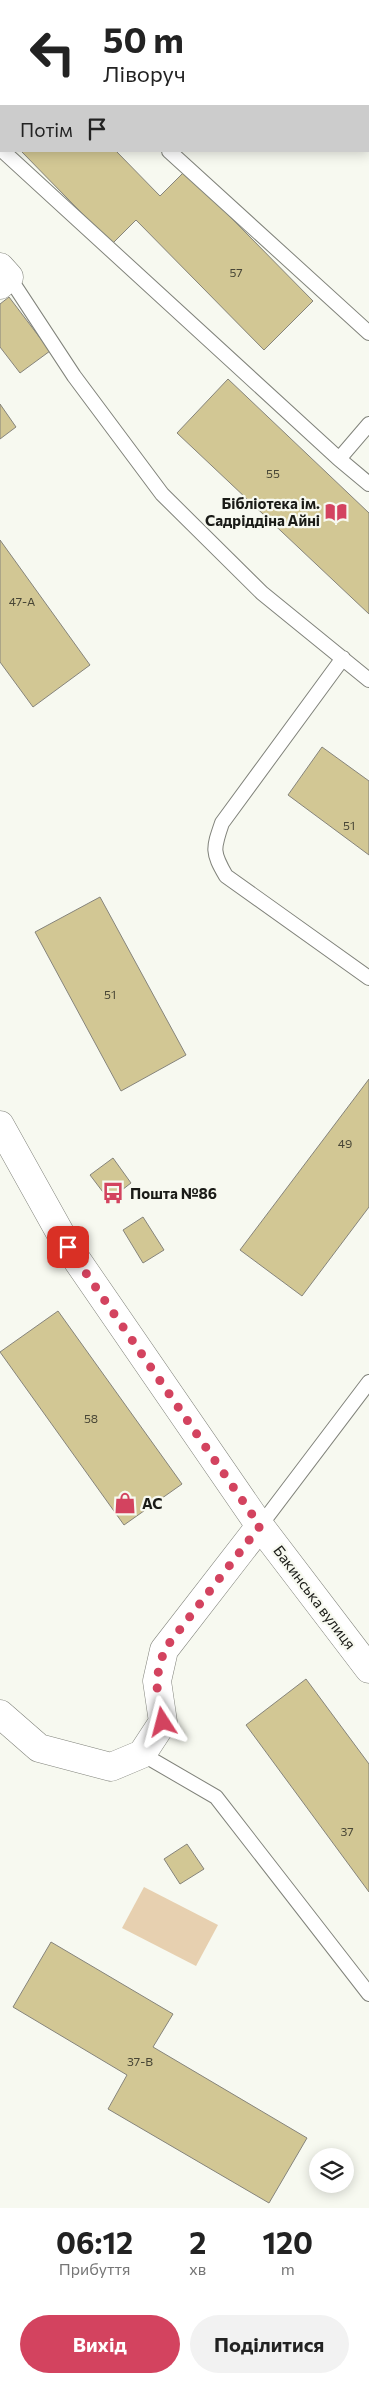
<!DOCTYPE html>
<html lang="uk">
<head>
<meta charset="utf-8">
<style>
	:root { --surface:#fff; --page:#f2f2f2; --text:#222; --muted:#767676; --accent:#d3435f }
	body { margin:0; font-family:Commissioner,sans-serif; background:var(--page); color:var(--text); height:100vh; display:flex; flex-direction:column; font-size:19px; white-space:nowrap }
	* { box-sizing:border-box; margin:0 }
	p { font-size:16px; color:var(--muted) }
	.icon { flex:none; width:28px; height:28px; fill:none; stroke:currentColor; stroke-width:2; stroke-linecap:round; stroke-linejoin:round }
	.map { position:relative; height:2208px; overflow:hidden }
	.panel { display:flex; flex-direction:column; background:var(--surface); flex:1 }
	.panel>* { flex:none }
	.banner { position:absolute; left:0px; top:0px; width:370px; height:152px; box-shadow:0 2px 12px #0003; background:#fff; color:var(--text); overflow:hidden }
	.fabs { position:absolute; left:309px; top:2148px; display:grid; gap:10px }
	.fabs a { display:grid; place-items:center; width:45px; height:45px; border-radius:50%; background:var(--surface); box-shadow:0 2px 12px #0003; font-size:25px }
	.pin { position:absolute; display:grid; place-items:center; width:42px; height:42px; color:#fff; margin:-21px; border-radius:10px; box-shadow:0 2px 8px #0006 }
	.me { position:absolute; width:55px; margin:-28px; rotate:351deg; stroke-linejoin:round; filter:drop-shadow(0 0 4px #0008) }
	.turn { display:flex; align-items:center; gap:18px; height:105px; padding:0 20px; font-size:22px }
	.turn .icon { width:65px; height:65px; stroke-width:2.5 }
	.turn b { display:block; font-size:35px; line-height:42px }
	.then { display:flex; align-items:center; height:48px; padding:0 20px; background:#0003; gap:10px; font-size:19px }
	.eta { display:flex; justify-content:space-evenly; align-items:center; height:85px; text-align:center }
	.eta b { font-size:30px; font-weight:700; line-height:35px }
	.action { display:flex; gap:10px; margin-top:auto; padding:10px 20px }
	.action a { flex:1; height:58px; border-radius:30px; background:var(--accent); color:#fff; font-size:20px; font-weight:700; line-height:58px; text-align:center }
	.action a+a { background:var(--page); color:var(--text) }
	.map>svg:first-child { display:block }
</style>
</head>
<body>
<div class="map">
<svg width="369" height="2208" viewBox="0 0 369 2208">
	<rect width="100%" height="100%" fill="#f7f9f0"/>
	<path fill="#e7d0b0" d="M144 1887 218 1925 196 1966 122 1928Z"/>
	<path fill="#d2c794" stroke="#86847b" d="M21 151H116L160 196 185 171 313 301 264 350 136 220 112 244Z
		M9 297 50 351 20 373 0 347V304Z
		M228 379 369 513V614L177 433Z
		M0 404 16 427 0 439Z
		M0 540 90 665 33 707 0 662Z
		M322 747 369 781V855L288 795Z
		M100 897 186 1055 121 1091 35 932Z
		M369 1079V1207L302 1296 240 1250Z
		M113 1158 131 1183 109 1200 90 1175Z
		M143 1217 164 1250 143 1263 123 1230Z
		M58 1311 182 1484 124 1525 0 1352Z
		M306 1679 369 1764V1892L246 1725Z
		M187 1844 204 1869 180 1884 164 1859Z
		M51 1942 173 2014 153 2047 307 2138 269 2203 108 2109 127 2075 13 2007Z"/>
	<g fill="none" stroke-linecap="round" stroke-linejoin="round">
		<g stroke="#81837b" stroke-width="16">
			<path id="service" d="M7 151 5 153 339 459 369 424
				M169 151 369 333
				M9 277 74 376 162 494 262 593 369 680
				M339 459 369 484
				M343 658 222 823C213 849 212 852 226 876L369 978
				M260 1526 369 1382
				M142 1754 216 1797 369 1994"/>
		</g>
		<g stroke="#81837b" stroke-width="29">
			<path id="minor" d="M0 267 9 277 0 285
				M0 1714 39 1748 111 1767 142 1754 163 1722 157 1681 164 1650 260 1526"/>
		</g>
		<g stroke="#81837b" stroke-width="29">
			<path id="tertiary" d="M0 1125 68 1247 260 1526 369 1669"/>
		</g>
		<g stroke="#81837b" stroke-width="29">
			<path id="primary" d="M231 0 232 1
				M324 0 326 1
				M369 131V132"/>
		</g>
		<use href="#service" stroke="#fff" stroke-width="14"/>
		<use href="#minor" stroke="#fff" stroke-width="28"/>
		<use href="#tertiary" stroke="#fff" stroke-width="28"/>
		<use href="#primary" stroke="#fff" stroke-width="28"/>
	</g>
	<g fill="none" stroke-linecap="round" stroke-linejoin="round">
		<path stroke="#d3435f" stroke-width="9" stroke-dasharray="0 16.2" d="M68 1247 260 1526 164 1650 156 1681 163 1722"/>
	</g>
	<defs>
		<g id="library-bare" transform="scale(1.725)"><path d="M-6-4Q-3-5.5-.7-3.5V5Q-3 3-6 4ZM6-4Q3-5.5 .7-3.5V5Q3 3 6 4Z" fill="#d3435f" stroke="#f7f9f0" stroke-width="2.5" paint-order="stroke"/></g>
		<g id="bus-bare" transform="scale(1.725)"><path d="M-5-6H5V4H4V6H2V4H-2V6H-4V4H-5ZM-3.5-4V0h7V-4ZM-3.5 1.2v1.5H-2V1.2ZM2 1.2v1.5H3.5V1.2Z" fill="#d3435f" stroke="#f7f9f0" stroke-width="2.5" paint-order="stroke"/></g>
		<g id="shop-bare" transform="scale(1.725)"><path d="M-5-2.5h2.3a2.7 3.5 0 0 1 5.4 0H5L5.5 6h-11ZM-1.5-2.5h3a1.5 2.3 0 0 0-3 0Z" fill="#d3435f" stroke="#f7f9f0" stroke-width="2.5" paint-order="stroke"/></g>
	</defs>
	<g fill-rule="evenodd">
		<use href="#library-bare" x="336" y="512"/>
		<use href="#bus-bare" x="113" y="1193"/>
		<use href="#shop-bare" x="125" y="1503"/>
	</g>
	<g text-anchor="middle" dominant-baseline="central" stroke-width="4.5" stroke-linejoin="round" paint-order="stroke">
		<g font-size="12" fill="#484636">
			<text x="236" y="272">57</text>
			<text x="273" y="473">55</text>
			<text x="22" y="601">47-А</text>
			<text x="349" y="825">51</text>
			<text x="110" y="994">51</text>
			<text x="345" y="1143">49</text>
			<text x="91" y="1418">58</text>
			<text x="347" y="1831">37</text>
			<text x="140" y="2061">37-В</text>
		</g>
		<g font-size="15" font-weight="bold" fill="#1a1b17" stroke="#f7f9f0" text-anchor="start">
			<text x="320" y="503" text-anchor="end">Бібліотека ім.<tspan x="320" dy="17">Садріддіна Айні</tspan></text>
			<text x="130" y="1193">Пошта №86</text>
			<text x="142" y="1503">АС</text>
		</g>
		<g font-size="15" fill="#1a1b17" stroke="#f7f9f0">
			<text transform="translate(315 1597) rotate(53)">Бакинська вулиця</text>
		</g>
	</g>
</svg>
<div class="fabs">
<a><svg class="icon" aria-label="layers" viewBox="0 0 24 24"><path d="M12 4l9 5-9 5-9-5zM3 14l9 5 9-5"/></svg></a>
</div>
<div class="pin" style="left:68px;top:1247px;background:#d93025"><svg class="icon" aria-label="arrive" viewBox="0 0 24 24"><path d="M6 21V4h12l-3 4 3 4H6"/></svg></div>
<svg class="me" style="left:163px;top:1722px" viewBox="-20 -20 40 40"><path d="M0-17L14 15 0 8-14 15z" fill="#d3435f" stroke="#fff" stroke-width="4"/></svg>
<div class="banner">
<div class="turn"><svg class="icon" aria-label="left" viewBox="0 0 24 24"><path d="M17 20v-9H6M10 6l-5 5 5 5"/></svg><div><b>50 m</b>Ліворуч</div></div>
<div class="then">Потім<svg class="icon" aria-label="arrive" viewBox="0 0 24 24"><path d="M6 21V4h12l-3 4 3 4H6"/></svg></div>
</div>
</div>
<section class="panel">
<div class="eta">
<div><b>06:12</b><p>Прибуття</p></div>
<div><b>2</b><p>хв</p></div>
<div><b>120</b><p>m</p></div>
</div>
<div class="action"><a>Вихід</a><a>Поділитися</a></div>
</section>
</body>
</html>
